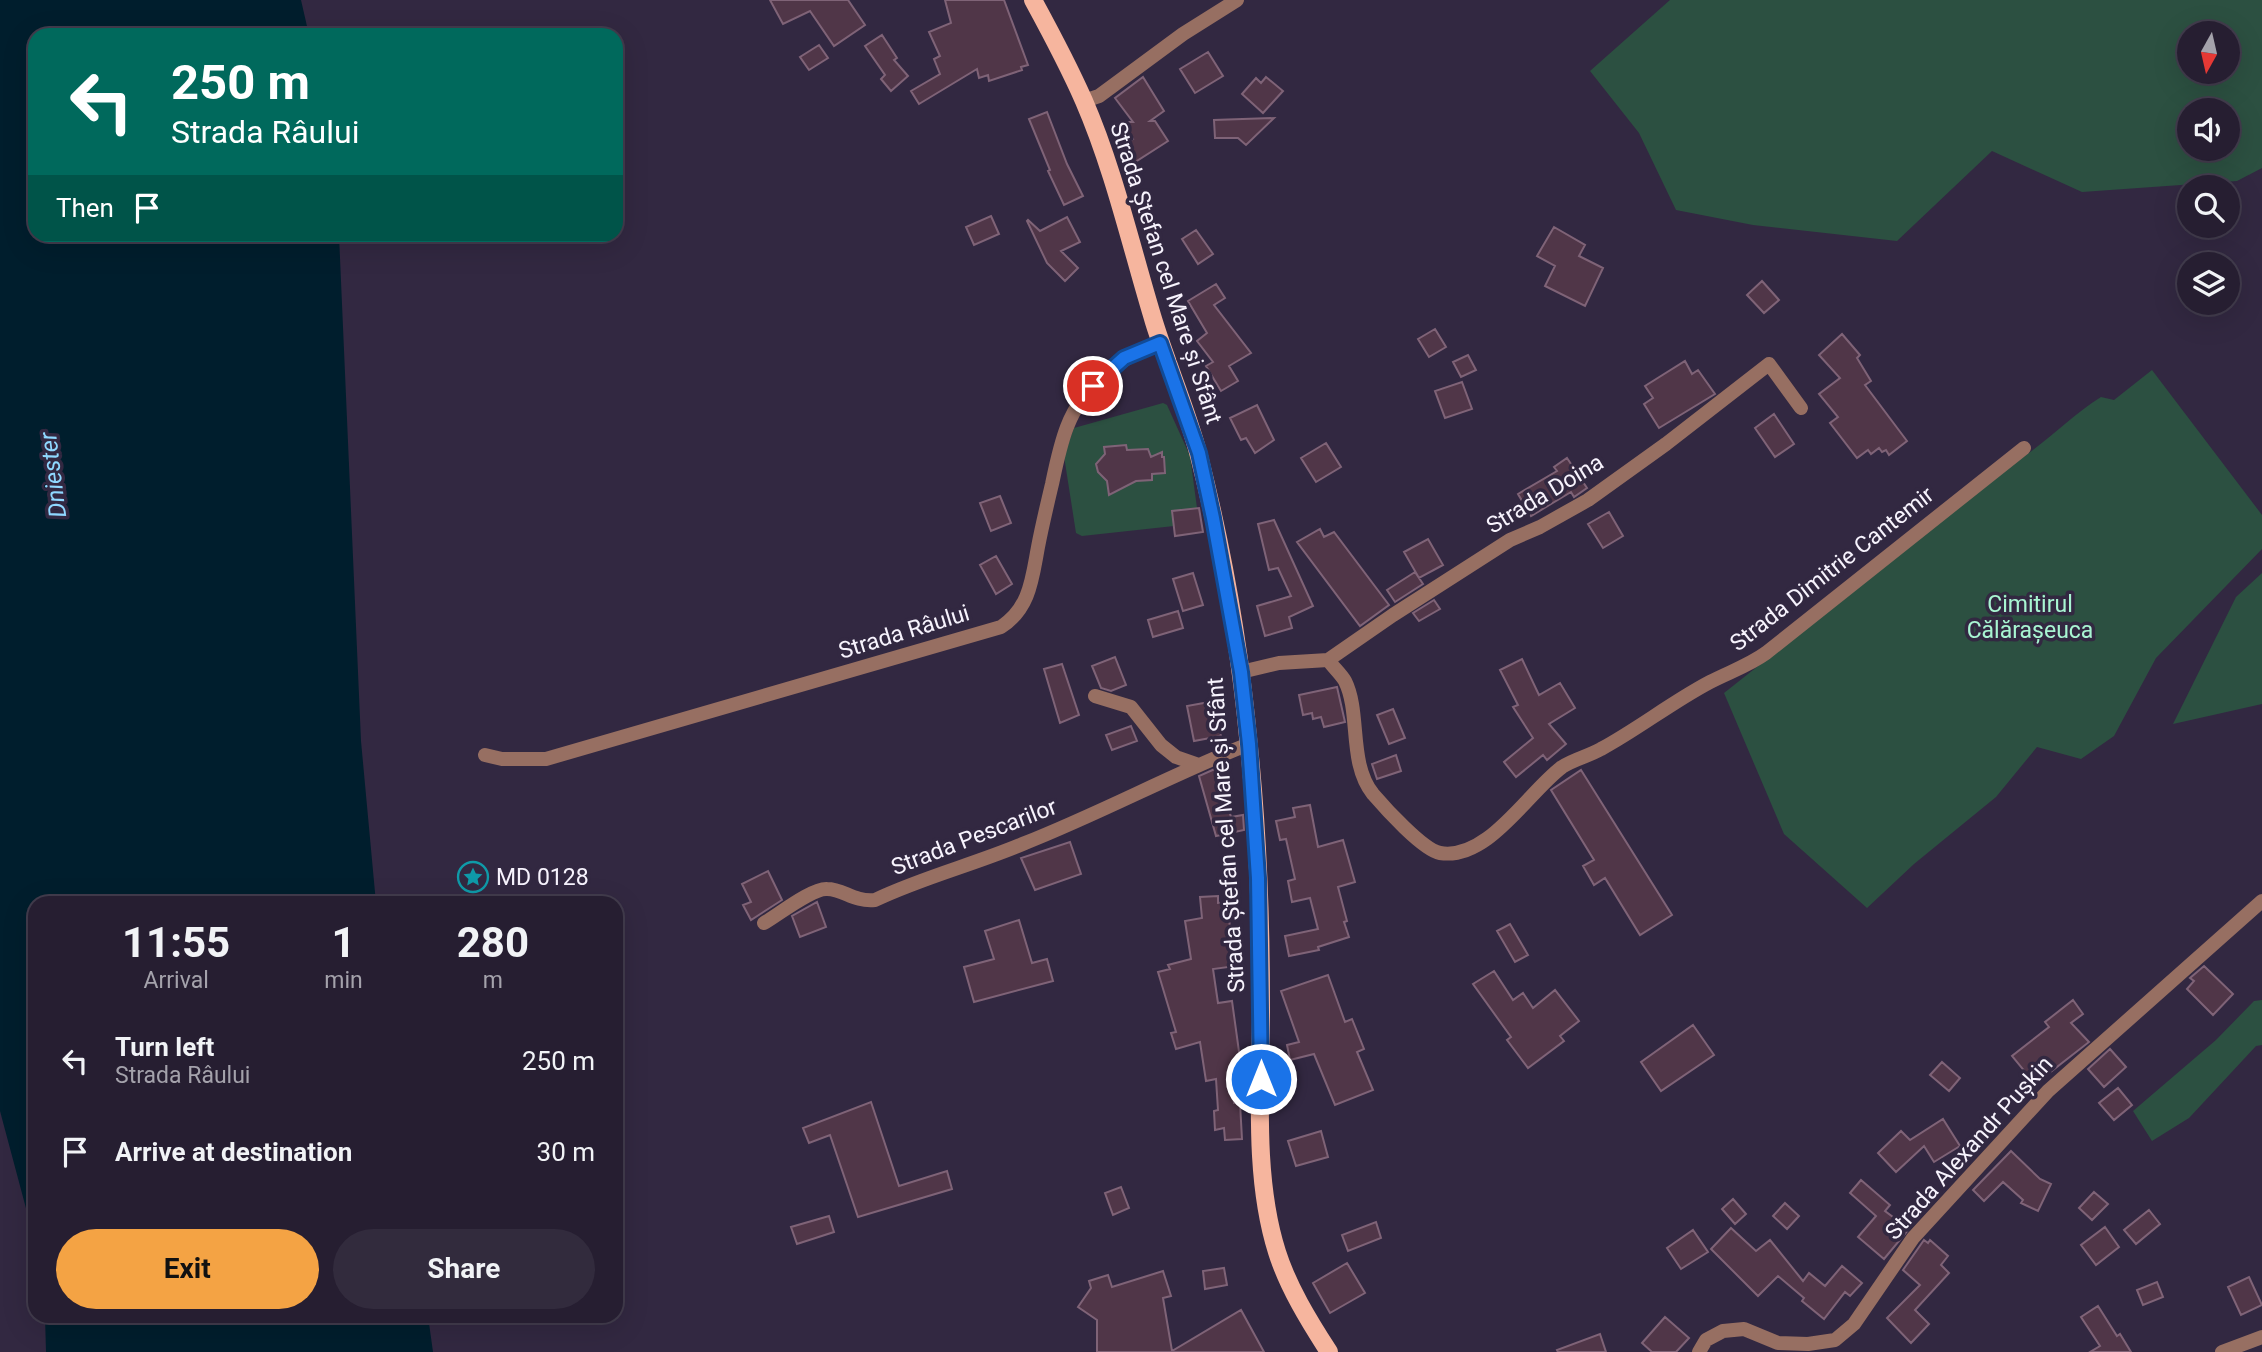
<!DOCTYPE html>
<html lang="en">
<head>
<meta charset="utf-8">
<style>
	:root { --surface:#261e31; --page:#322b3d; --text:#f1f3f6; --muted:#a4a2ab; --line:#423c4d; --accent:#f4a344 }
	body { margin:0; font-family:Roboto,sans-serif; background:var(--page); color:var(--text); height:100vh; display:flex; flex-direction:column; font-size:26px; white-space:nowrap }
	* { box-sizing:border-box; margin:0 }
	p { font-size:23px; color:var(--muted) }
	.icon { flex:none; width:38px; height:38px; fill:none; stroke:currentColor; stroke-width:2; stroke-linecap:round; stroke-linejoin:round }
	.map { position:relative; flex:1; overflow:hidden }
	.drawer { position:absolute; left:28px; top:896px; width:595px; height:427px; display:flex; flex-direction:column; background:var(--surface); border-radius:21px; box-shadow:0 7px 28px #0002,0 0 0 2px var(--line) }
	.drawer>* { flex:none }
	.banner { position:absolute; left:28px; top:28px; width:595px; height:214px; border-radius:21px; box-shadow:0 7px 28px #0002,0 0 0 2px var(--line); background:#00695c; color:#fff; overflow:hidden }
	.needle { width:46px; rotate:188deg }
	.buttons { position:absolute; left:2177px; top:21px; display:grid; gap:14px }
	.buttons a { display:grid; place-items:center; width:63px; height:63px; border-radius:50%; background:var(--surface); box-shadow:0 7px 28px #0002,0 0 0 2px var(--line); font-size:35px }
	.pin { position:absolute; display:grid; place-items:center; width:60px; height:60px; color:#fff; margin:-30px; border:4px solid #fff; border-radius:50%; box-shadow:0 2px 7px #0007 }
	.me { position:absolute; width:77px; margin:-38px; rotate:0deg; stroke-linejoin:round; filter:drop-shadow(0 0 5px #0008) }
	.turn { display:flex; align-items:center; gap:24px; height:147px; padding:0 28px; font-size:32px }
	.turn .icon { width:91px; height:91px; stroke-width:2.5 }
	.turn b { display:block; font-size:49px; line-height:60px }
	.then { display:flex; align-items:center; height:66px; padding:0 28px; background:#0003; gap:14px; font-size:26px }
	.eta { display:flex; justify-content:space-evenly; align-items:center; height:119px; text-align:center }
	.eta b { font-size:42px; font-weight:700; line-height:49px }
	.primary-button { display:flex; gap:14px; margin-top:auto; padding:14px 28px }
	.primary-button a { flex:1; height:80px; border-radius:42px; background:var(--accent); color:#111; font-size:28px; font-weight:700; line-height:80px; text-align:center }
	.primary-button a+a { background:var(--page); color:var(--text) }
	ul { padding:0; list-style:none }
	li { display:flex; align-items:center; gap:21px; height:91px; padding:0 28px }
	li div { flex:1 }
	li b { display:block; font-size:26px }
	li em { font-style:normal }
	.map>svg:first-child { display:block }
</style>
</head>
<body>
<div class="map">
<svg width="2262" height="1352" viewBox="0 0 2262 1352">
	<rect width="100%" height="100%" fill="#322841"/>
	<path fill="#2c5041" fill-rule="evenodd" d="M1670 0H2262V168L2237 181 2082 192 1992 151 1897 241 1753 225 1676 210 1639 133 1590 71ZM2189 33H2228V72H2189ZM2189 110H2228V149H2189Z
		M2152 370 2262 515V549L2156 658 2114 736 2081 759 2037 747 1996 797 1914 864 1867 908 1784 834 1724 693 2020 459C2048 441 2072 415 2101 397L2114 400Z
		M1163 403 1167 405 1190 456 1197 508 1172 511 1174 526 1082 536 1076 533 1064 456 1074 428Z
		M2262 573V704L2173 724 2236 597Z
		M2262 1000V1045L2256 1046 2189 1118 2152 1141 2133 1111 2216 1040 2254 1001Z"/>
	<path fill="#001e2d" d="M0 0H301L309 35H35V234L339 235 361 741 376 903H35V1242L0 1111Z
		M45 1316H428L433 1352H46Z"/>
	<path fill="#503648" stroke="#7f6377" stroke-width="2" d="M770 0H848L865 25 834 46 810 11 783 24Z
		M945 0H1004L1028 65 1021 67 1022 70 989 81 988 75 979 78 977 69 919 104 911 91 940 74 934 59 940 56 929 32 951 23Z
		M882 35 897 58 894 60 908 76 891 91 881 79 885 75 865 46Z
		M819 45 828 58 809 70 800 57Z
		M1208 52 1223 76 1195 93 1180 69Z
		M1143 77 1164 111 1150 121H1155L1168 141 1132 164 1121 146 1133 139 1122 122H1133L1115 98Z
		M1266 77 1283 91 1263 113 1242 94 1256 78 1261 83Z
		M1047 112 1067 164 1083 196 1064 205 1048 171 1050 170 1029 119Z
		M1274 118 1246 145 1238 138H1215L1214 120Z
		M991 216 999 234 974 245 966 227Z
		M1067 217 1080 242 1061 251 1078 268 1065 281 1047 263 1027 221 1028 220 1040 231Z
		M1554 227 1585 245 1579 256 1603 268 1585 306 1545 286 1555 266 1537 256Z
		M1196 230 1213 254 1198 264 1182 239Z
		M1762 281 1779 300 1764 313 1747 295Z
		M1216 284 1225 298 1214 305 1251 353 1229 366 1238 381 1221 391 1206 366 1213 362 1197 341 1207 333 1188 301Z
		M1435 329 1446 347 1429 357 1418 339Z
		M1842 334 1860 355 1857 358 1871 381 1865 385 1907 441 1889 455 1886 450 1882 452 1879 448 1871 454 1868 450 1857 458 1830 423 1838 417 1819 394 1840 378 1819 355Z
		M1468 355 1476 370 1461 377 1453 362Z
		M1685 361 1692 374 1698 370 1715 394 1659 428 1644 404 1653 398 1645 386Z
		M1462 382 1472 409 1445 418 1435 391Z
		M1257 405 1274 440 1255 453 1246 438 1241 440 1230 418Z
		M1774 414 1794 444 1775 457 1755 428Z
		M1326 443 1341 467 1316 482 1301 458Z
		M1126 445 1127 450 1148 449 1151 457 1162 452V457H1164L1165 473 1152 474V480L1136 481 1109 495 1107 481 1098 472 1096 464 1105 454 1104 447Z
		M1567 458 1587 488 1574 497 1571 492 1531 516 1518 494 1557 471 1554 467Z
		M1000 496 1011 523 991 531 980 503Z
		M1199 508 1203 532 1175 536 1172 511Z
		M1609 512 1623 536 1603 548 1588 524Z
		M1274 520 1313 606 1289 617 1292 628 1265 636 1257 606 1291 596 1278 568 1269 570 1258 524Z
		M1320 529 1324 537 1334 532 1389 605 1360 626 1297 542Z
		M1428 539 1443 565 1419 578 1404 552Z
		M996 556 1012 584 996 594 980 565Z
		M1415 572 1423 584 1395 602 1387 590Z
		M1193 573 1203 605 1183 611 1173 579Z
		M1434 600 1440 609 1419 621 1413 613Z
		M1178 611 1183 628 1153 637 1148 620Z
		M1115 657 1126 685 1111 691 1101 688 1092 666Z
		M1522 659 1539 695 1560 683 1575 708 1549 724 1566 744 1547 760 1543 755 1516 777 1504 762 1533 738 1513 707 1518 705 1500 670Z
		M1062 664 1079 715 1060 723 1044 669Z
		M1337 687 1345 722 1324 727 1321 717 1313 719 1312 713 1303 715 1299 695Z
		M1215 701 1221 736 1194 741 1187 706Z
		M1393 709 1405 738 1389 744 1377 715Z
		M1131 726 1137 741 1112 750 1106 735Z
		M1396 755 1401 771 1377 779 1372 764Z
		M1217 768 1231 817 1243 815 1244 830 1216 836 1199 776Z
		M1581 770 1672 915 1640 935 1605 878 1594 885 1583 866 1594 860 1551 790Z
		M1310 805 1318 847 1343 840 1355 882 1338 887 1347 921 1344 922 1349 937 1318 947 1319 950 1289 956 1285 936 1318 929 1310 898 1292 902 1288 881 1295 879 1286 839 1280 840 1276 821 1295 817 1293 808Z
		M1070 842 1081 874 1035 890 1021 858Z
		M768 871 782 900 751 920 743 905 751 902 742 884Z
		M1218 896V903L1236 901 1238 919 1229 920 1236 966 1213 969 1218 1003 1232 1001 1241 1066 1230 1068 1234 1103H1240L1242 1139 1225 1140 1224 1128 1215 1130 1214 1111 1218 1110 1216 1079 1206 1081 1200 1042 1176 1049 1171 1033 1176 1032 1158 972 1170 969 1168 965 1191 959 1185 921 1202 918 1200 897Z
		M817 902 826 927 800 937 792 916Z
		M1019 920 1032 963 1047 959 1053 981 974 1002 964 967 994 959 985 931Z
		M1510 924 1528 955 1515 962 1497 931Z
		M2204 966 2233 994 2213 1015 2187 989 2194 981 2190 978Z
		M1494 971 1513 1000 1523 993 1533 1008 1555 990 1579 1021 1560 1036 1564 1041 1528 1068 1507 1040 1511 1037 1473 984Z
		M1328 975 1345 1022 1352 1019 1364 1049 1357 1052 1373 1090 1335 1105 1314 1054 1290 1060 1287 1045 1299 1042 1281 991Z
		M2073 1000 2083 1014 2071 1023 2089 1042 2035 1084 2012 1056 2049 1027 2045 1022Z
		M1693 1025 1714 1055 1661 1091 1641 1062Z
		M2110 1049 2126 1067 2104 1087 2088 1069Z
		M1942 1062 1960 1078 1949 1091 1930 1075Z
		M2118 1088 2132 1105 2114 1120 2099 1103Z
		M871 1102 899 1186 947 1171 952 1189 858 1217 830 1135 809 1143 803 1128Z
		M1943 1119 1960 1146 1934 1162 1924 1146 1896 1172 1878 1153 1901 1131 1910 1140Z
		M1321 1131 1328 1157 1296 1166 1288 1141Z
		M2011 1151 2040 1179 2051 1184 2038 1211 2021 1203 2023 1200 2003 1182 1984 1201 1973 1190Z
		M1861 1180 1890 1205 1885 1211 1909 1229 1884 1259 1858 1237 1876 1216 1850 1193Z
		M1121 1187 1129 1208 1113 1215 1105 1193Z
		M2094 1192 2108 1204 2092 1220 2079 1208Z
		M1733 1199 1746 1214 1735 1224 1722 1209Z
		M1785 1203 1799 1216 1787 1229 1773 1216Z
		M2149 1210 2160 1224 2136 1244 2124 1230Z
		M829 1216 834 1232 797 1244 791 1227Z
		M1376 1222 1381 1238 1348 1251 1342 1235Z
		M2105 1227 2119 1247 2096 1265 2081 1245Z
		M1731 1228 1756 1251 1770 1240 1803 1281 1809 1273 1825 1286 1842 1266 1862 1283 1850 1296 1845 1292 1824 1319 1802 1301 1804 1298 1778 1276 1758 1296 1711 1249Z
		M1693 1230 1708 1252 1681 1269 1667 1248Z
		M1924 1240 1928 1243 1930 1240 1948 1256 1941 1265 1949 1273 1915 1310 1929 1324 1911 1343 1887 1318 1920 1285 1903 1270Z
		M1347 1263 1365 1293 1330 1313 1313 1283Z
		M1224 1268 1227 1285 1205 1289 1203 1271Z
		M1163 1271 1171 1296 1163 1298 1172 1351 1241 1310 1264 1352H1097V1320L1078 1307 1091 1288 1089 1281 1108 1275 1112 1287Z
		M2249 1277 2262 1305 2241 1315 2228 1287Z
		M2157 1282 2163 1297 2143 1305 2137 1290Z
		M2098 1306 2117 1336 2120 1334 2131 1352H2090L2100 1346 2081 1317Z
		M1665 1317 1689 1338 1676 1352H1652L1642 1343Z
		M1600 1334 1606 1352H1558L1557 1350Z"/>
	<g fill="none" stroke-linecap="round" stroke-linejoin="round">
		<path stroke="#976f62" stroke-width="14" d="M1084 101 1099 96 1183 34 1237 0
			M1328 660C1333 667 1341 674 1345 681 1361 713 1348 763 1373 794 1385 808 1423 850 1440 853 1488 861 1528 792 1562 767 1574 759 1589 756 1601 749 1638 729 1672 702 1710 682 1729 672 1748 666 1766 653L2024 448
			M1328 660 1393 615 1510 540 1540 527 1588 500 1666 444 1769 364 1801 408
			M1241 672 1279 663 1328 660
			M1095 696 1131 707 1161 745 1176 757 1199 765
			M485 755 502 759H546L1001 627C1030 608 1032 579 1038 547 1042 526 1047 505 1052 484 1056 465 1060 445 1067 427 1083 385 1120 357 1160 343
			M764 923C778 915 812 888 827 889 844 889 853 902 875 900 923 877 976 864 1025 843 1101 813 1173 774 1249 744
			M1699 1352 1706 1340 1723 1331 1744 1329 1778 1343 1808 1344 1835 1340 1854 1324 1913 1238 2048 1091 2262 901
			M2222 1352 2262 1337"/>
		<path stroke="#f6b59e" stroke-width="18" d="M1033 0C1051 33 1069 67 1084 101 1114 170 1132 250 1154 322 1168 367 1187 410 1199 456 1223 550 1240 649 1249 747 1258 833 1261 920 1261 1007 1261 1085 1253 1177 1277 1252 1288 1287 1309 1321 1329 1352"/>
	</g>
	<g fill="none" stroke-linecap="round" stroke-linejoin="round">
		<g stroke="#114b97" stroke-width="18">
			<path id="route" d="M1093 386 1124 358 1160 343 1199 453 1213 518 1241 672 1249 744 1258 878 1261 1079"/>
		</g>
		<use href="#route" stroke="#1a73e8" stroke-width="12"/>
	</g>
	<defs>
		<g id="sight-ring" transform="scale(1.575)"><circle r="9.5" fill="#322841" stroke="#0f9aa8" stroke-width="1.5"/><path d="M0-6L1.8-2.2L6-1.7L2.9 1.2L3.7 5.4L0 3.3L-3.7 5.4L-2.9 1.2L-6-1.7L-1.8-2.2Z" fill="#0f9aa8"/></g>
	</defs>
	<g fill-rule="evenodd">
		<use href="#sight-ring" x="473" y="877"/>
	</g>
	<g text-anchor="middle" dominant-baseline="central" stroke-width="7" stroke-linejoin="round" paint-order="stroke">
		<g font-size="23" fill="#f7f3fd" stroke="#322841">
			<text transform="translate(1166 273) rotate(72)">Strada Ștefan cel Mare și Sfânt</text>
			<text transform="translate(1545 494) rotate(-31)">Strada Doina</text>
			<text transform="translate(1832 569) rotate(-38)">Strada Dimitrie Cantemir</text>
			<text transform="translate(904 632) rotate(-17)">Strada Râului</text>
			<text transform="translate(1226 835) rotate(-94)">Strada Ștefan cel Mare și Sfânt</text>
			<text transform="translate(974 837) rotate(-21)">Strada Pescarilor</text>
			<text transform="translate(1969 1148) rotate(-48)">Strada Alexandr Pușkin</text>
		</g>
		<g font-size="23" fill="#a8f5d2" stroke="#322841">
			<text x="2030" y="604">Cimitirul<tspan x="2030" dy="26">Călărașeuca</tspan></text>
		</g>
		<g font-size="23" fill="#f7f3fd" stroke="#322841" text-anchor="start">
			<text x="496" y="877">MD 0128</text>
		</g>
		<g font-size="24" font-style="italic" fill="#8fd8ff" stroke="#322841">
			<text transform="translate(53 475) rotate(-97)">Dniester</text>
		</g>
	</g>
</svg>
<div class="buttons">
<a><svg class="needle" viewBox="-14 -14 28 28"><path d="M0-13l5 13h-10z" fill="#e53935"/><path d="M0 13l5-13h-10z" fill="#a4a2ab"/></svg></a>
<a><svg class="icon" aria-label="sound" viewBox="0 0 24 24"><path d="M4 9h4l5-4v14l-5-4H4zM17 9q2 3 0 6"/></svg></a>
<a><svg class="icon" aria-label="search" viewBox="0 0 24 24"><circle cx="10" cy="10" r="6"/><path d="M15 15l6 6"/></svg></a>
<a><svg class="icon" aria-label="layers" viewBox="0 0 24 24"><path d="M12 4l9 5-9 5-9-5zM3 14l9 5 9-5"/></svg></a>
</div>
<div class="pin" style="left:1093px;top:386px;background:#d93025"><svg class="icon" aria-label="arrive" viewBox="0 0 24 24"><path d="M6 21V4h12l-3 4 3 4H6"/></svg></div>
<svg class="me" style="left:1261px;top:1079px" viewBox="-20 -20 40 40"><circle r="17" fill="#1a73e8" stroke="#fff" stroke-width="3"/><path d="M0-11L8 9 0 5-8 9z" fill="#fff"/></svg>
<div class="banner">
<div class="turn"><svg class="icon" aria-label="left" viewBox="0 0 24 24"><path d="M17 20v-9H6M10 6l-5 5 5 5"/></svg><div><b>250 m</b>Strada Râului</div></div>
<div class="then">Then<svg class="icon" aria-label="arrive" viewBox="0 0 24 24"><path d="M6 21V4h12l-3 4 3 4H6"/></svg></div>
</div>
<section class="drawer">
<div class="eta">
<div><b>11:55</b><p>Arrival</p></div>
<div><b>1</b><p>min</p></div>
<div><b>280</b><p>m</p></div>
</div>
<ul>
<li><svg class="icon" aria-label="left" viewBox="0 0 24 24"><path d="M17 20v-9H6M10 6l-5 5 5 5"/></svg><div><b>Turn left</b><p>Strada Râului</p></div><em>250 m</em></li>
<li><svg class="icon" aria-label="arrive" viewBox="0 0 24 24"><path d="M6 21V4h12l-3 4 3 4H6"/></svg><div><b>Arrive at destination</b></div><em>30 m</em></li>
</ul>
<div class="primary-button"><a>Exit</a><a>Share</a></div>
</section>
</div>
</body>
</html>
